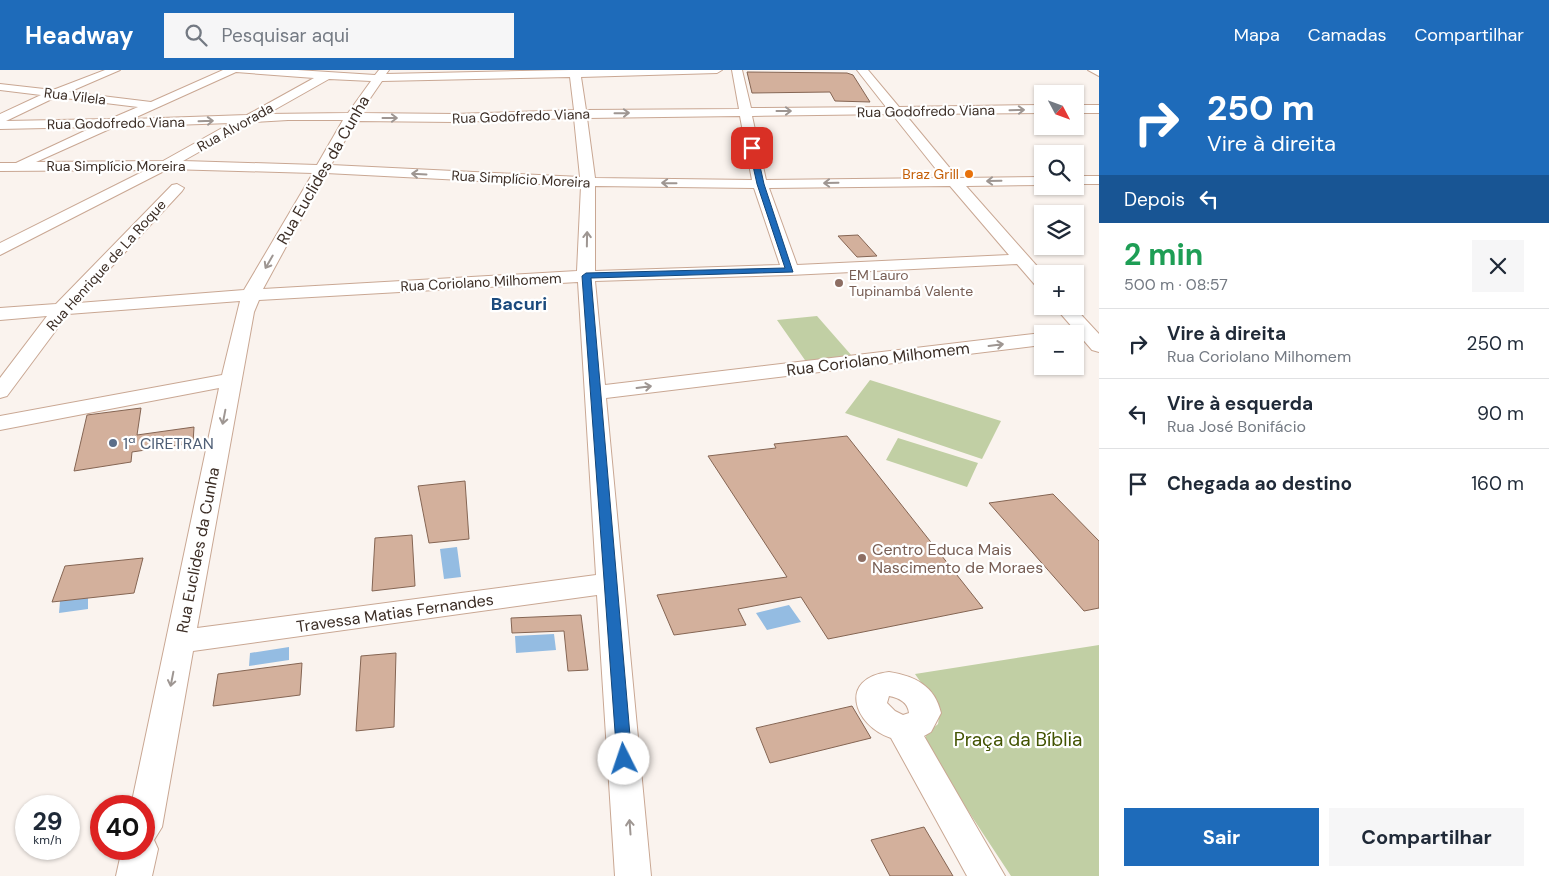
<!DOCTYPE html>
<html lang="pt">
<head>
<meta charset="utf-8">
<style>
	:root { --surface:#fff; --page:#f6f6f7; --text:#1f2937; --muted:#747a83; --line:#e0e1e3; --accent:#1e6bba }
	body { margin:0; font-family:"DM Sans",sans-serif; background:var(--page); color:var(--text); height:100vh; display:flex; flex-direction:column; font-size:19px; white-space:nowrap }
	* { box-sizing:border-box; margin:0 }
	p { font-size:16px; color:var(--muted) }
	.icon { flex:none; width:28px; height:28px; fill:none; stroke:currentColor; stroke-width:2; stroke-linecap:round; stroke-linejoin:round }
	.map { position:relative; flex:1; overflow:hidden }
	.side { display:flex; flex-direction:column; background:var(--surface); width:450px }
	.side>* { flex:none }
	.top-card { background:#1e6bba; color:#fff; overflow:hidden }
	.needle { width:32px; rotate:131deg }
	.tools { position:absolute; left:1034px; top:15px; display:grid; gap:10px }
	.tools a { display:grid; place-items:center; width:50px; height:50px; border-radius:0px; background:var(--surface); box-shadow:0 1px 4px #0004; font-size:25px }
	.speed { position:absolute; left:15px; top:725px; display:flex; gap:10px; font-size:25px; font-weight:700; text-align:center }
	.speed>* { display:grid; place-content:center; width:65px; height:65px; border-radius:50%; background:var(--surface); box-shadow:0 1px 4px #0004; line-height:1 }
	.speed small { font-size:12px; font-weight:400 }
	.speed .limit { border:8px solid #d22; background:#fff; color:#111 }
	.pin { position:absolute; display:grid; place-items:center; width:42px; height:42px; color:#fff; margin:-21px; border-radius:10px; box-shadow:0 2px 8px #0006 }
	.me { position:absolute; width:55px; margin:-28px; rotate:356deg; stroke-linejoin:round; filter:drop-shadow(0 0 4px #0008) }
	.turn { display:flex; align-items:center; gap:18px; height:105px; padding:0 25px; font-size:22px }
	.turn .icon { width:65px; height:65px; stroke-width:2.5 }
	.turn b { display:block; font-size:35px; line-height:42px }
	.then { display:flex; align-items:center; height:48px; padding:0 25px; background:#0003; gap:10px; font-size:19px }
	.round { display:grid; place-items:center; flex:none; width:52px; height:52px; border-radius:0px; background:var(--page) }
	.headline { display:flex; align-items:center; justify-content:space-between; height:85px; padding:0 25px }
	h1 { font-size:30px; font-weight:700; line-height:38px; color:#1e9e55 }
	.cta { display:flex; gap:10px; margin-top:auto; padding:10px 25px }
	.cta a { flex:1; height:58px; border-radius:0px; background:var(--accent); color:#fff; font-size:20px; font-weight:700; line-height:58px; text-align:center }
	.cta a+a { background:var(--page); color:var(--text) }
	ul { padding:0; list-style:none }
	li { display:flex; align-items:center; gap:15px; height:70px; padding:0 25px; border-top:1px solid var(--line) }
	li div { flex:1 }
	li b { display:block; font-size:19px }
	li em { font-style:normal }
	header { display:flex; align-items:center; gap:30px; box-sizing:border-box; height:70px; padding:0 25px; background:var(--accent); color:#fff }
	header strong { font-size:24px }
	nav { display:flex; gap:28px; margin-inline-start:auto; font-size:18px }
	.search { width:350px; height:45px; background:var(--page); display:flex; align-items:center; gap:12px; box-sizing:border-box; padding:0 18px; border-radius:0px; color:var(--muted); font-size:19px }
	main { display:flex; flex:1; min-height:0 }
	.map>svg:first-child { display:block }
</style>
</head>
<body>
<header>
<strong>Headway</strong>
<div class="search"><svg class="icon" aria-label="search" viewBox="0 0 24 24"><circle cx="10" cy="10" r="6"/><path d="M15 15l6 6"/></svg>Pesquisar aqui</div>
<nav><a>Mapa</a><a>Camadas</a><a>Compartilhar</a></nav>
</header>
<main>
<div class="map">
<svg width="1099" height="806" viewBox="0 0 1099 806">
	<rect width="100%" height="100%" fill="#faf3ee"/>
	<path fill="#c1cfa4" d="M817 246 852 286 807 293 777 250Z
		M870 310 1001 351 982 389 845 343Z
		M898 368 978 393 967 417 886 390Z
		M1099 575V806H1011L926 677V664L938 654 940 640 915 604Z"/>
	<path fill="#94bce2" d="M457 477 461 507 444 509 440 479Z
		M88 528V539L59 543 60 531Z
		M789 535 801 552 767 560 756 543Z
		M554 564 556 580 516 583 515 566Z
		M289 577V590L249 596 250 583Z"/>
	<path fill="#d3b09c" stroke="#856553" d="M747 2 847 3 853 5 870 32 835 31 830 22 752 23Z
		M858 165 877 186 857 187 838 166Z
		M141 338 137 365 194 357 193 373 132 382 131 392 74 401 87 345Z
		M847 366 983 538 828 569 801 527 738 539 746 555 674 565 657 525 787 507 708 386 776 378 774 374Z
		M465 411 469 469 429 473 418 416Z
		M1053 424 1099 471V538L1084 541 989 433Z
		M412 465 415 516 372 521 375 468Z
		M143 488 134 523 52 532 65 496Z
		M581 545 588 600 568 601 564 561 512 563 511 548Z
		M396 583 394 657 356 661 361 586Z
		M302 593 300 625 213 636 218 604Z
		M852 636 871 668 770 693 756 658Z
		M924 757 953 806H890L871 770Z"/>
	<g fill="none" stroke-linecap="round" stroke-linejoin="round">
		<g stroke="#c9a793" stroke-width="2">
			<path id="minor" d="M105 0H120L69 22 151 32 223 0H297L375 5 379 0H389L386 4 570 0H722L717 3 581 7 586 40 739 39 732 0H742L751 38 886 37 857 0H868L899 37 1042 35V43L905 44 958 108 1042 107V115L966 116 1044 204 1042 217 1036 216 1017 194 790 205 595 211 605 315 1042 263 1044 264H1042V275L606 328 651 806H615L597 525 193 581 162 757 154 770 158 779 152 806H116L122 779H144V736H131L219 318 0 360V346L222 305 240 231 68 244 7 326 0 328V308L47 246 0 250V238L56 234 172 115 177 114 184 118 182 121 78 233 244 220 313 103 168 99 0 185V173L146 100 0 101V93H16L93 57 0 59V44L41 25 0 20V14L53 20ZM236 2 314 8 247 45 132 49ZM570 7 574 40 454 44 360 43 382 11ZM329 9 371 11 348 43 267 44ZM56 27 138 37 110 49 6 51ZM892 44 943 108 766 110 752 46ZM740 46 752 110 595 108 587 48ZM574 48 580 107 331 95 356 51 454 52ZM288 50H343L317 95 183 91 252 52ZM231 53 163 91 36 92 114 57ZM326 103 581 116 577 201 263 219ZM595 116 754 118 780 195 595 201ZM950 116 1009 185 797 195 769 118ZM578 212 596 505 197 558 254 242 259 230Z
				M1088 0H1099V6Z
				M1075 35H1099V43H1075Z
				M1075 106H1099V114H1075Z
				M1054 236H1073L1099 264V282L1092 280Z
				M889 602C915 606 935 616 941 643L931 662 924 666 1005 806H967L891 668C853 655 838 608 889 602ZM889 626C899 628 908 632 909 643L903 645 895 641 887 633Z"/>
		</g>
		<use href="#minor" fill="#fff" fill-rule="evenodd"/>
	</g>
	<defs><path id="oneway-shaft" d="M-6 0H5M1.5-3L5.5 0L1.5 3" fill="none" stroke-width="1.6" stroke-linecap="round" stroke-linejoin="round" transform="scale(1.25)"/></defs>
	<g stroke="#9e9692">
		<use href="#oneway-shaft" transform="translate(1017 40) rotate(-1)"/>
		<use href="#oneway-shaft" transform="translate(784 41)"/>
		<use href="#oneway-shaft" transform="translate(622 43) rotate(-1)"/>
		<use href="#oneway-shaft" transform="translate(390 48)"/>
		<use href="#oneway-shaft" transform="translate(206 51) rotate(-2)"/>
		<use href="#oneway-shaft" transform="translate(419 104) rotate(-177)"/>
		<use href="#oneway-shaft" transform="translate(994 111) rotate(179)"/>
		<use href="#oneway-shaft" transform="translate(669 113) rotate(-179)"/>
		<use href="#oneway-shaft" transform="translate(831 113) rotate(179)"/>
		<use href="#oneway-shaft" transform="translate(587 169) rotate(-89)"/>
		<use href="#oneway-shaft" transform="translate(269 192) rotate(120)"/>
		<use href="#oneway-shaft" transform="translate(996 275) rotate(-7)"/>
		<use href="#oneway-shaft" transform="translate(644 317) rotate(-7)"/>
		<use href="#oneway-shaft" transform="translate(224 347) rotate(101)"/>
		<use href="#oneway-shaft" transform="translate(172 609) rotate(101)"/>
		<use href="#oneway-shaft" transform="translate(630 757) rotate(-94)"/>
	</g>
	<path fill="#1e6bba" stroke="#144679" d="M752 76 756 78 764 114 793 202 591 208 632 689 630 694 624 696 619 694 617 689 582 206 586 203 785 198 757 114 749 78Z"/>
	<circle fill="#e8710a" stroke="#fff" stroke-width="2" cx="969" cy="104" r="5"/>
	<g fill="#8d6e63" stroke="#fff" stroke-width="2">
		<circle cx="839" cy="213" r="5"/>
		<circle cx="862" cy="488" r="5"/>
	</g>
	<circle fill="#5c6f8a" stroke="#fff" stroke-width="2" cx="113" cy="373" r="5"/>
	<g text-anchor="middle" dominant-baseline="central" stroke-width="4.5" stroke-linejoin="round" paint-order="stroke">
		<g font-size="14" fill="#3c2e26" stroke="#fff">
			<text transform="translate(75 26) rotate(7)">Rua Vilela</text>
			<text transform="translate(926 41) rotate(-1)">Rua Godofredo Viana</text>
			<text transform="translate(521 46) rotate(-2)">Rua Godofredo Viana</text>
			<text transform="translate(116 53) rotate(-1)">Rua Godofredo Viana</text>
			<text transform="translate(235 57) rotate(-29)">Rua Alvorada</text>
			<text x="116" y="96">Rua Simplício Moreira</text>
			<text transform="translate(521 109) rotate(3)">Rua Simplício Moreira</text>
			<text transform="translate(106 195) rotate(-48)">Rua Henrique de La Roque</text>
			<text transform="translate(481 212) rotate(-3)">Rua Coriolano Milhomem</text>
		</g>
		<g font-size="14" fill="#c56008" stroke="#fff" text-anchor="end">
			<text x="959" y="104">Braz Grill</text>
		</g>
		<g font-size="14" fill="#785e54" stroke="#fff" text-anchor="start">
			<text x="849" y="205">EM Lauro<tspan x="849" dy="16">Tupinambá Valente</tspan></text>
		</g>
		<g font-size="16" fill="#3c2e26" stroke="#fff">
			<text transform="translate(323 100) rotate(-60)">Rua Euclides da Cunha</text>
			<text transform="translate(878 289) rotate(-7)">Rua Coriolano Milhomem</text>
			<text transform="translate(198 480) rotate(-79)">Rua Euclides da Cunha</text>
			<text transform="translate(395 543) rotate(-8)">Travessa Matias Fernandes</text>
		</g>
		<g font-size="16" fill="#4e5e75" stroke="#fff" text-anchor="start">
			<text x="123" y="373">1ª CIRETRAN</text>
		</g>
		<g font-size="16" fill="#785e54" stroke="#fff" text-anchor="start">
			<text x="872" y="479">Centro Educa Mais<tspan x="872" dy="18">Nascimento de Moraes</tspan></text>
		</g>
		<g font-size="18" font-weight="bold" fill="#1b4a7d" stroke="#fff">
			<text x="519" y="234">Bacuri</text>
		</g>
		<g font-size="19" fill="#425302" stroke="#fff">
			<text x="1018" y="669">Praça da Bíblia</text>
		</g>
	</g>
</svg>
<div class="tools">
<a><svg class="needle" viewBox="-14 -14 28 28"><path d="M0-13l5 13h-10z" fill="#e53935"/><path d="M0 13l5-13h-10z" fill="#747a83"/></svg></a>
<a><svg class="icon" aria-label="search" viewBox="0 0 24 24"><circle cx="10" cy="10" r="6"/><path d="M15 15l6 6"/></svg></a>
<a><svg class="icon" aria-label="layers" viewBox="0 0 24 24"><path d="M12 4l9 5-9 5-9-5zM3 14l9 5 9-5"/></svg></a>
<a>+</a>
<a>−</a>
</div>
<div class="speed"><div>29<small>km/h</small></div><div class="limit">40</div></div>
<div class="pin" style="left:752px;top:78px;background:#d93025"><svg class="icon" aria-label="arrive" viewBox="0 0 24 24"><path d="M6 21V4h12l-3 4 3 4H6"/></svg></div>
<svg class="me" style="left:624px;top:689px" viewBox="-20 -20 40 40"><circle r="19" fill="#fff"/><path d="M0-13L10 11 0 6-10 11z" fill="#1e6bba"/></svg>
</div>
<section class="side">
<div class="top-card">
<div class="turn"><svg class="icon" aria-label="right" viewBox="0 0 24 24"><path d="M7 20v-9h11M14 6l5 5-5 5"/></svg><div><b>250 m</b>Vire à direita</div></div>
<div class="then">Depois<svg class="icon" aria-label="left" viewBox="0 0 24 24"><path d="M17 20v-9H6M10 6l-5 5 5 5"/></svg></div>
</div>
<div class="headline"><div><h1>2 min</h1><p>500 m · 08:57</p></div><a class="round"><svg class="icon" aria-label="close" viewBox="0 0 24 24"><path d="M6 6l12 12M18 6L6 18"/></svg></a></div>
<ul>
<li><svg class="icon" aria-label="right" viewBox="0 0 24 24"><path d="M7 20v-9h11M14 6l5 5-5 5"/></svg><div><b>Vire à direita</b><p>Rua Coriolano Milhomem</p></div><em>250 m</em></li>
<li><svg class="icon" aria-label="left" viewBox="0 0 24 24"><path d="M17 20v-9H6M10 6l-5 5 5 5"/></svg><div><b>Vire à esquerda</b><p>Rua José Bonifácio</p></div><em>90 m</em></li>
<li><svg class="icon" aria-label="arrive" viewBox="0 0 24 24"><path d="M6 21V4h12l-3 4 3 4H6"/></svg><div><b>Chegada ao destino</b></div><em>160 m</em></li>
</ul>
<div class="cta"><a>Sair</a><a>Compartilhar</a></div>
</section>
</main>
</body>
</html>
